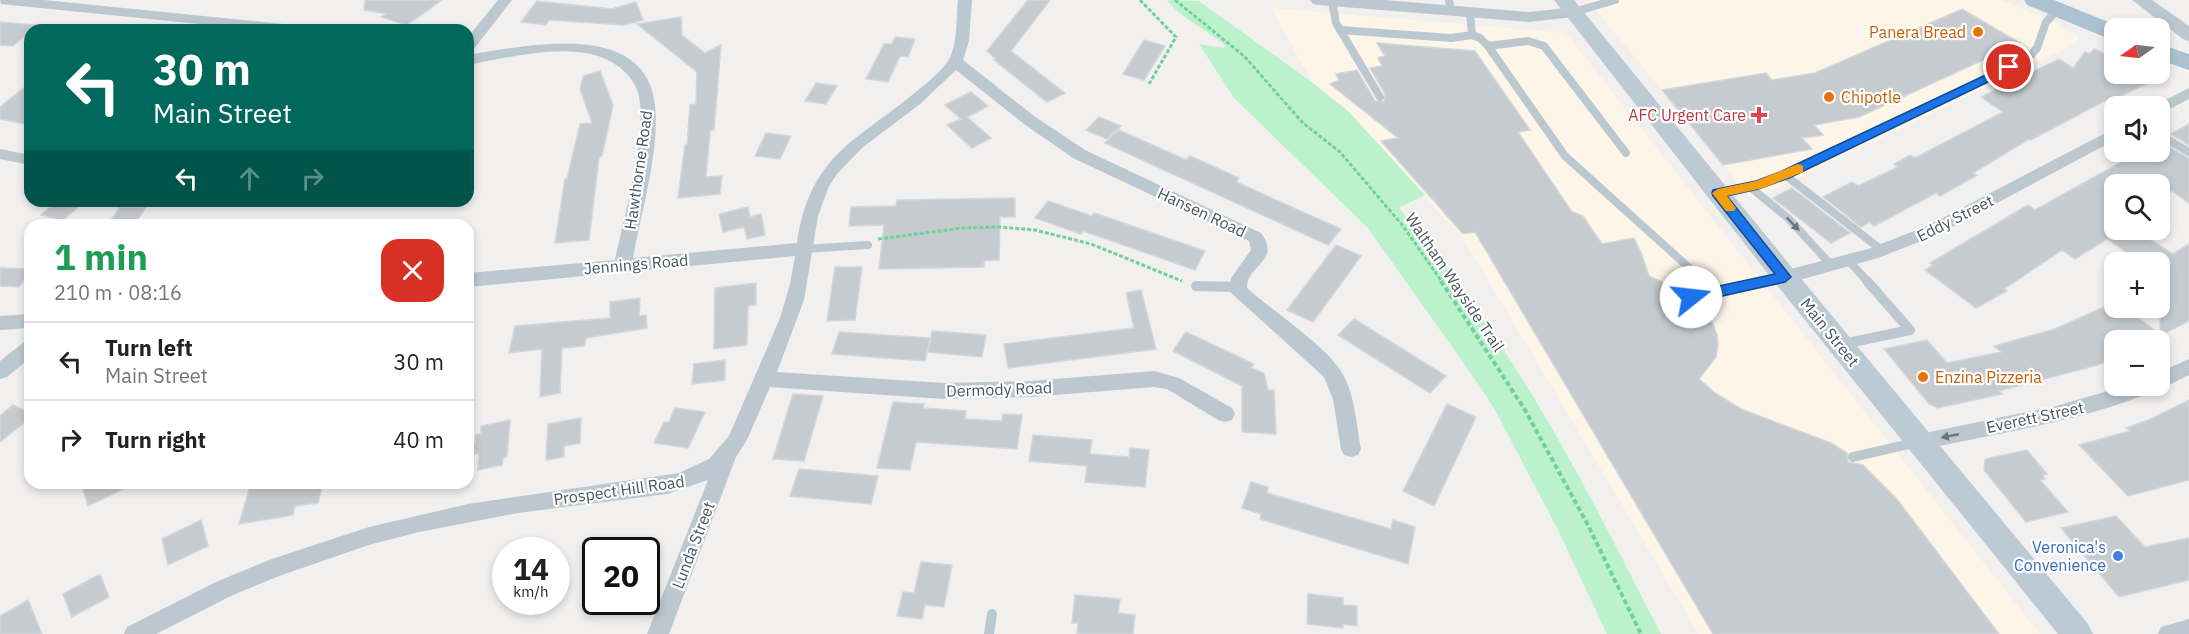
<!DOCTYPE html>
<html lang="en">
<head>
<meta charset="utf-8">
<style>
	:root { --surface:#fff; --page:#f2f2f2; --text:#222; --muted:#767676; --line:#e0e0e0 }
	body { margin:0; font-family:"IBM Plex Sans",sans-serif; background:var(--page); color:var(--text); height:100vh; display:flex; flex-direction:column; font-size:22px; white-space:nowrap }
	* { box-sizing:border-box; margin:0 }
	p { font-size:20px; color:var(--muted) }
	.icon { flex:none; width:33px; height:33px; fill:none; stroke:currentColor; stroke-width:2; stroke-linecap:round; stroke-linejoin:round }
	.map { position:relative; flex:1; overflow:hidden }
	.details { position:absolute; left:24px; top:219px; width:450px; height:270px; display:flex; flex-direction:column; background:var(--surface); border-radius:18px; box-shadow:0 3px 9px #0003 }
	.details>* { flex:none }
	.banner { position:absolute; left:24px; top:24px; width:450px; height:183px; border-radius:18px; box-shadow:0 3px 9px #0003; background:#00695c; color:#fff; overflow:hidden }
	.needle { width:39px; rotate:256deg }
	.buttons { position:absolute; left:2104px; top:18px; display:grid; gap:12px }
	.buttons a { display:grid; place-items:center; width:66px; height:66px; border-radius:12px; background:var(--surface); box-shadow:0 3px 9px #0003; font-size:30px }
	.speed { position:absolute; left:492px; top:537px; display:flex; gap:12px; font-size:30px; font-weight:700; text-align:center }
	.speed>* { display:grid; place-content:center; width:78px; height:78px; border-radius:50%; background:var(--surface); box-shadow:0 3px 9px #0003; line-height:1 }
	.speed small { font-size:15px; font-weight:400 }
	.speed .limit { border:3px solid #111; border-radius:9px; background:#fff; color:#111 }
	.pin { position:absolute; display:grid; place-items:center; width:51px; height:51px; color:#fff; margin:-26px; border:3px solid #fff; border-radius:50%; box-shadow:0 2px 6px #0007 }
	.me { position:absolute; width:66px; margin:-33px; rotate:74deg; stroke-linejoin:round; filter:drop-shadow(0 0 4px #0008) }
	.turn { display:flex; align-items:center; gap:21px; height:126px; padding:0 30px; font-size:27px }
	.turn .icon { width:78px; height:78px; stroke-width:2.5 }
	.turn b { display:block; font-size:42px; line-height:51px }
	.lanes { display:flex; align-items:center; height:57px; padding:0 30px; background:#0003; justify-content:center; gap:30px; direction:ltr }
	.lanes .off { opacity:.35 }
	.round { display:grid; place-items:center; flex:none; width:63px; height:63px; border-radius:18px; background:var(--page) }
	.summary { display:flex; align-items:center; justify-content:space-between; height:102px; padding:0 30px }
	h1 { font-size:36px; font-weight:800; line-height:45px; color:#1e9e55 }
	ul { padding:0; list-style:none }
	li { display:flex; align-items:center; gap:18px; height:78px; padding:0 30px; border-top:2px solid var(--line) }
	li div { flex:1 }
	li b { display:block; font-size:22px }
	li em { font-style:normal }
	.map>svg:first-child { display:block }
</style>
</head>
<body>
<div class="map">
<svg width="2189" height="634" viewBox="0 0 2189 634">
	<rect width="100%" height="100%" fill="#f2efef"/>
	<path fill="#fdf5e8" d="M1588 0H2002L2059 24 2058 27 2078 36 2079 42 1752 200Z
		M1271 8 1556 32 1569 37 2040 634H1699L1464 240 1349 112 1313 83Z"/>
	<path fill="#bbf2cb" d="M1167 0 1199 1 1313 83 1349 112 1425 195 1399 208C1443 264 1487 321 1524 382 1575 463 1617 549 1661 634H1607L1557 528 1494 408 1479 385 1368 228 1234 98 1199 44 1223 48 1226 46C1208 30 1181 19 1167 0Z"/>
	<path fill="#c6cbcf" stroke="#d3d6db" stroke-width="1.5" d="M365 0H442L407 25 381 17 386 14 364 10Z
		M1028 0H1050L1011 51 1065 93 1047 102 994 60 996 59 987 51Z
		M537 1 612 9 636 2 643 20 624 25 549 20 546 25 521 22Z
		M1962 9 2020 43 1859 117 1814 125 1823 135 1802 138 1812 149 1723 165 1662 90 1766 73 1772 80 1815 73Z
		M681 17 682 35 705 53 721 45 714 130 710 131 706 177 722 176 720 194 678 198 685 145H687L690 105 696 104 697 72 637 24Z
		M0 22 37 25 13 46 0 45Z
		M895 37 915 39 908 57 900 56 888 82 866 79 884 44H892Z
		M1144 40 1165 46 1144 80 1123 74Z
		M1377 43 1475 51 1530 130 1518 132 1572 212 1583 216 1602 244 1634 238 1642 255 1649 276 1684 292 1686 303 1698 304 1710 317 1717 335 1718 345 1716 357 1699 379 1715 393 1741 409 1831 443 1847 453 1848 462 1863 465 1896 498 1999 634H1713L1475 232 1463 234 1381 141 1398 138 1330 84 1339 80 1336 74 1357 70 1375 101 1384 102 1385 94 1370 68 1382 66 1378 58 1385 56Z
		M2094 49 2115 58V74H2167L2117 98 2114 96 2031 140 2029 139 1973 173 1977 175 1940 196 1936 193 1874 226 1869 222 1861 227 1823 197 1852 182 1858 186 1898 167 1894 164 1910 155 1915 158 2003 112 1981 97 2059 59 2073 68 2085 52 2090 54Z
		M600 71 613 105 602 156 599 157 589 240 555 243 565 179H567L580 124 592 123 580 89 583 76Z
		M30 83V125L0 119V107Z
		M816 83 837 86 826 104 805 101Z
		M971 92 988 106 967 117 991 138 972 148 947 125 961 119 945 105Z
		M1099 117 1121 126 1107 139 1086 130Z
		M2189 124V145L2171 134Z
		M1119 130 1186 160 1190 156 1239 178 1236 182 1341 229 1328 245 1105 143Z
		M766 133 791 136 780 159 755 156Z
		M2160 142 2189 158V203L2172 191 2160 198V184H2115V230H2135L2173 254 2189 244V321L2161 335 2168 340H2115V357L2098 365 1999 391 2002 394 1938 408 1929 404 1884 349 1927 340 1947 363 2001 352 1994 346 2055 329 2115 302V308H2125L2160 334V262H2141L2107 239 2075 259 2062 250 2004 289 2007 291 1976 308 1925 270 1933 265 1930 263 2028 205 2035 210 2139 152H2160Z
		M1792 188 1850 233 1831 243 1773 198Z
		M1015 198V217H1000L999 260 984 261V267L879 269 884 225 849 226 851 207 896 206 897 200Z
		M57 201H85L63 220 41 215Z
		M1048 201 1092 216 1094 213 1205 251 1195 270 1083 231 1081 234 1035 218Z
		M120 207H146L135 224H108Z
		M748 207 750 217 761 214 765 235 747 239 744 227 723 232 719 214Z
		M1336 245 1361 256 1313 322 1287 310Z
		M835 267H862L855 320 827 321Z
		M0 268 30 269V272L19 287 0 286Z
		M756 283V305L748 306 747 345 714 349 715 288Z
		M1141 290 1156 349 1008 368 1004 344 1134 328 1126 293Z
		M640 298 639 316 646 315 647 328 586 338 584 346 562 348 560 393 540 397 542 349 509 353 515 326 610 318V302Z
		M1354 319 1446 376 1430 393 1338 335Z
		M932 331 986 335 982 357 928 352Z
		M839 332 930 338 925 361 832 354Z
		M1186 332 1254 364 1251 368 1264 373 1268 390H1274L1276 434 1242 432V386L1173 351Z
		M725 360V380L692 384 694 364Z
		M793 394 823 396 804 461 773 459Z
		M2189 400V480L2128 496 2079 445 2130 431 2126 428 2151 419Z
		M893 402 924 404 923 408 966 411 965 419 1002 421 1003 414 1022 415 1017 449 916 442 910 470 877 468Z
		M1447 404 1476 417 1434 506 1403 491Z
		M13 405 30 413V418L0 442V416Z
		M675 408 705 412 688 448 654 443 664 422H669Z
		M581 418 580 443 564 446V457L546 460 548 424Z
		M510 420 507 457 503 458 502 465 478 470 479 453 474 454 476 435 481 434V426Z
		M1033 435 1092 440 1090 454 1129 457 1130 448 1149 450 1145 487 1085 482 1087 466 1029 461Z
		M2027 450 2047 474 2042 475 2045 479 2040 480 2068 512 2026 522 1984 470 1985 459Z
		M799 469 878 476 871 504 790 496Z
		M1251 482 1268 487 1267 493 1391 529 1393 520 1415 527 1408 564 1260 519 1261 514 1242 508Z
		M81 483H136L88 506Z
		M251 483H323L318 503 295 506 293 515 239 524Z
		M2116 516 2145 547 2189 538V580L2119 597 2061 528Z
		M201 520 208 546 168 565 162 539Z
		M921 562 952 565 944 607 925 605 922 619 897 616 903 592 914 593Z
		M100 574 109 597 72 617 63 594Z
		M1308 594 1343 598V605L1357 606V626L1343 624V628L1307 624Z
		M1075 595 1120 599 1118 613 1135 615 1133 634H1077L1078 623H1072Z
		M28 600 42 634H0V616Z"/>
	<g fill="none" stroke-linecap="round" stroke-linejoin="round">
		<path stroke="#71d299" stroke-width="3" stroke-dasharray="4 2" stroke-linecap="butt" d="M1140 0 1176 37 1149 84
			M1175 0 1244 56 1303 123 1340 152 1403 226 1442 282
			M878 239 962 228 999 227 1035 230 1091 244 1182 281"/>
		<path stroke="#71d299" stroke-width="4" stroke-dasharray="5 3" stroke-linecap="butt" d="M1441 281 1525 410 1588 525 1641 634"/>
		<path stroke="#bcc8cf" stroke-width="8" d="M1449 0 1451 11
			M1332 1 1336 23 1380 97
			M1574 12 1615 0
			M1470 13 1472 35
			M1340 30 1451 38 1472 35 1480 38 1488 46 1565 156 1705 282
			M1488 46 1528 41 1544 46 1626 153
			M2160 135 2189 152
			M1785 175 1883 251
			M1750 187 1788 218 1831 265
			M1718 193 1758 185 1785 175 2029 57 2037 48 2046 22 2058 9
			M803 249 868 245
			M1849 261 1868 282
			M1758 282 1782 277"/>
		<path stroke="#bcc8cf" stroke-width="10" d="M1703 281 1714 291
			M1196 286 1237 287
			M1691 298 1765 281
			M1843 344 1910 330 1867 281
			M1853 457 1918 442
			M989 634 992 614"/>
		<path fill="#bcc8cf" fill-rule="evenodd" d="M0 0H44L303 26 310 30H259L1 4Z
			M498 0H512L473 50 468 52V37Z
			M958 0H972L969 41 963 60 1034 116 1085 150 1261 233C1282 261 1247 264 1247 288 1272 310 1320 342 1339 368 1355 391 1356 423 1361 449L1358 455 1351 457 1344 455 1341 449 1333 399 1324 377 1229 291 1231 278 1251 250 1249 241 1073 158 1024 124 956 70 920 104 862 148 837 174 829 186 818 216 804 300 777 372 943 383 1030 381 1154 371 1179 378 1232 408 1235 414 1232 420 1225 422 1218 420 1167 389 1154 387 1030 397 943 399 770 387 747 440 736 457 669 634H647L708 480 667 494 518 513 419 532 369 545 279 576 233 595 156 634H124L127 627 218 581 272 559 369 527 468 504 679 473 709 459 729 436 780 318 790 284 795 256 468 287V273L615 260C623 221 649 129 638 93 632 71 607 56 586 53 547 47 506 58 468 65V55C524 46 646 18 655 105 660 150 641 213 633 258L797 243C810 155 855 142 917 91 928 82 946 68 951 55 958 38 956 17 958 0Z
			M2189 88V99L2160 114V106H2154Z
			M2115 128V140L1939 234 1878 258 1785 284 1779 282 1776 277 1779 272 1868 249 1927 226Z
			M0 149 30 155V165L0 159Z
			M30 314V328L0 330V316Z
			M30 340V358L7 377 0 379V361L24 342Z
			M2189 359V375C2109 417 2010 431 1920 450L1913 448 1910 442 1913 436 1920 434 2056 406 2125 386H2160V372Z
			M2189 619V634H2158L2161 627Z"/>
		<path fill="#bcc8cf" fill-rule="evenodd" d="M1310 0H1385L1529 12 1574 7 1580 8 1583 12 1580 16 1574 17 1529 22 1319 5 1313 4Z
			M2132 0H2152L2189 26V41L2183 39Z"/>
		<path fill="#bccad4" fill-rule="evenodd" d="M1554 0H1574L1794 270 2088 624 2093 634H2058L1776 284Z"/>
		<path fill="#adc2d0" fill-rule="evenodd" d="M2024 0H2054L2123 28H2115V40L2107 38 2027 5Z
			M2160 44 2189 54V70L2160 60Z"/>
	</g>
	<defs><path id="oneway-solid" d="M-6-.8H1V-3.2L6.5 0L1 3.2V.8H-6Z" transform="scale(1.5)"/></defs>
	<g fill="#697880">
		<use href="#oneway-solid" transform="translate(1793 224) rotate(46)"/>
		<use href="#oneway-solid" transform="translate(1950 436) rotate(169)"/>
	</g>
	<path fill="#1a73e8" stroke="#114b97" stroke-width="1.5" d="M2009 64 2013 65V70L1789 178 1758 189 1727 196 1791 277 1785 282 1691 303 1686 301 1684 297 1686 294 1691 292 1775 274 1713 196 1712 193 1713 190 1756 181 1780 172Z"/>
	<path fill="#f59e0b" d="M1798 164 1803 166V172L1763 188 1727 196 1736 208 1734 211H1726L1712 193 1718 189 1756 181Z"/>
	<g fill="#e8710a" stroke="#fff" stroke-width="2">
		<circle cx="1978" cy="32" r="6"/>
		<circle cx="1829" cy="97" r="6"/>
		<circle cx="1923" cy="377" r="6"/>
	</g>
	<path fill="#e0444e" stroke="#fff" stroke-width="2" d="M1756 106h6v6h6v6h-6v6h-6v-6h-6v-6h6z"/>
	<circle fill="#3f7fe0" stroke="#fff" stroke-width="2" cx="2118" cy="556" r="6"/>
	<g text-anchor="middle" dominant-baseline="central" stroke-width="4.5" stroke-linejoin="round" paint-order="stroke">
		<g font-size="16" fill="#c56008" stroke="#fff" text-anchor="start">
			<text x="1966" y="32" text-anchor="end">Panera Bread</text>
			<text x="1841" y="97">Chipotle</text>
			<text x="1935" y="377">Enzina Pizzeria</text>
		</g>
		<g font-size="16" fill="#be3a42" stroke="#fff" text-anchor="end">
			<text x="1746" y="115">AFC Urgent Care</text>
		</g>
		<g font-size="16" fill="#46555e" stroke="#fff">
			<text transform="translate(638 170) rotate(-82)">Hawthorne Road</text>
			<text transform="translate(1202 212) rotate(25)">Hansen Road</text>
			<text transform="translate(1955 218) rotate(-27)">Eddy Street</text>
			<text transform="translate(636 264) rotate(-5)">Jennings Road</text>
			<text transform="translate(1455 282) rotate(56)">Waltham Wayside Trail</text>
			<text transform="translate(1830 332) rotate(51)">Main Street</text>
			<text transform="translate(999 389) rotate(-2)">Dermody Road</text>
			<text transform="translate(2035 417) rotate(-12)">Everett Street</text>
			<text transform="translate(619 490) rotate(-8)">Prospect Hill Road</text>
			<text transform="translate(693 545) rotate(-69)">Lunda Street</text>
		</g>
		<g font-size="16" fill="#366cbe" stroke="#fff" text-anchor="end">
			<text x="2106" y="547">Veronica's<tspan x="2106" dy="18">Convenience</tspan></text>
		</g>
	</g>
</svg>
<div class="buttons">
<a><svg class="needle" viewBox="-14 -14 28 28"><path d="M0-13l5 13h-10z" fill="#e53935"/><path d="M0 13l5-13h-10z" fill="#767676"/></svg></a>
<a><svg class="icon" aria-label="sound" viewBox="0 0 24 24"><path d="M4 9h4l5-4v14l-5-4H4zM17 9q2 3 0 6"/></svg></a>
<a><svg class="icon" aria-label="search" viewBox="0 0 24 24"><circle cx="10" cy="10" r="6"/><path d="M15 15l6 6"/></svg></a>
<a>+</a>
<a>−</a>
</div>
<div class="speed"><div>14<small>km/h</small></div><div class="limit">20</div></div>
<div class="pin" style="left:2009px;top:67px;background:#d93025"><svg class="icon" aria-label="arrive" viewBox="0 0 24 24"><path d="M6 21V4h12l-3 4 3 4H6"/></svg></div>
<svg class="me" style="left:1691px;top:297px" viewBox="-20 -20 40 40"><circle r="19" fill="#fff"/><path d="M0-13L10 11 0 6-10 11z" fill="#1a73e8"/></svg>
<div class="banner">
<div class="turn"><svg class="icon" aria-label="left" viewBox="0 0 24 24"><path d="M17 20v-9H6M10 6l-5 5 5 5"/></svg><div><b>30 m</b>Main Street</div></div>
<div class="lanes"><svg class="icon" aria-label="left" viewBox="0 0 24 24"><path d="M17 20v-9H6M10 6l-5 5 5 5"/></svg><svg class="icon off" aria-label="ahead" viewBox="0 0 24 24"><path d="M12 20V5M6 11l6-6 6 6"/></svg><svg class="icon off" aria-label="right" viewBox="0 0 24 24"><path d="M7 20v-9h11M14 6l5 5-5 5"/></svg></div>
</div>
<section class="details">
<div class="summary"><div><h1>1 min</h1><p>210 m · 08:16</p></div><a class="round" style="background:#d93025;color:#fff"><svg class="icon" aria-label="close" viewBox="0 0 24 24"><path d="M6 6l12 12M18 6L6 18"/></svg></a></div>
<ul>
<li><svg class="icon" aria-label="left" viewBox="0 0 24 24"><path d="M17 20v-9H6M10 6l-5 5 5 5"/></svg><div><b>Turn left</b><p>Main Street</p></div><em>30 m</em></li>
<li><svg class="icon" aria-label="right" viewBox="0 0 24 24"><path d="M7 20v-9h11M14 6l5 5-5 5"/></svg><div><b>Turn right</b></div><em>40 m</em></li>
</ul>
</section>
</div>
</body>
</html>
